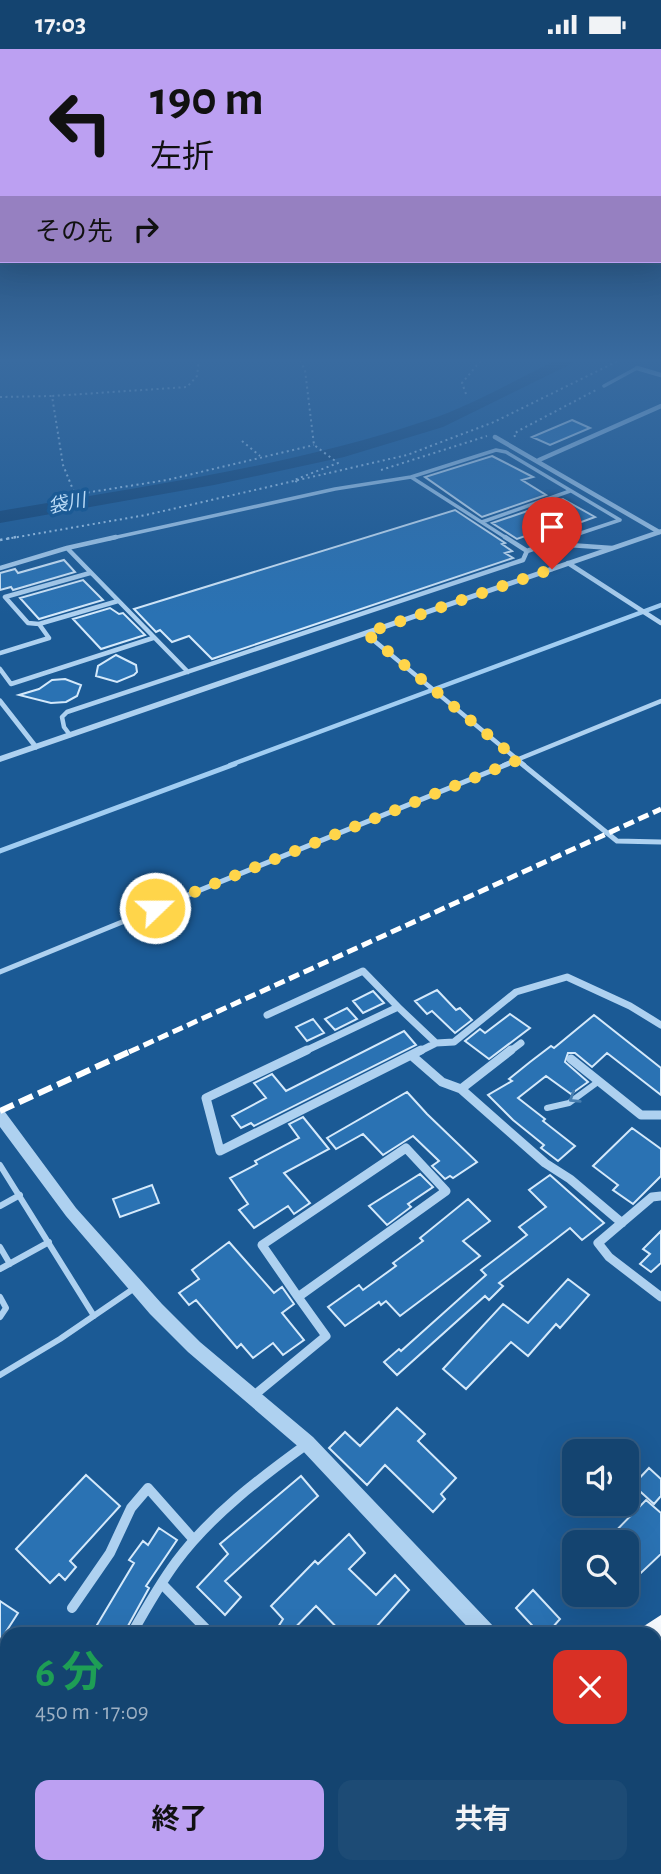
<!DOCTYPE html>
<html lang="ja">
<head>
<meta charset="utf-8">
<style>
	:root { --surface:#144470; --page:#1d4b75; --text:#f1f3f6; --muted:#9db0c3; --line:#335c83; --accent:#bca0f2 }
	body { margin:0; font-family:"Alegreya Sans","Noto Sans JP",sans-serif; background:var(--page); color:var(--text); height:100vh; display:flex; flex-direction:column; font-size:26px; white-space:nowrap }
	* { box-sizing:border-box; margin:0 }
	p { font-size:23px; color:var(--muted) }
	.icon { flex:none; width:38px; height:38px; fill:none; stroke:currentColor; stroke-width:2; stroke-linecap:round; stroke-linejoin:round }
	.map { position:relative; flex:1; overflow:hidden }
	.side { position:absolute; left:0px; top:1578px; width:662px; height:247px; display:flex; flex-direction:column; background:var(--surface); border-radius:21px 21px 0 0; box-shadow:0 7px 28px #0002,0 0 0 2px var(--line) }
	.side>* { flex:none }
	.banner { position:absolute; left:0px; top:0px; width:662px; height:214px; box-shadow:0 7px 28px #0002,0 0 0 2px var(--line); background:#bca0f2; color:#111; overflow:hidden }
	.controls { position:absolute; left:562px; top:1390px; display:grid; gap:14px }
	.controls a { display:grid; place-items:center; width:77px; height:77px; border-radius:14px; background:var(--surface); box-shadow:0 7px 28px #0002,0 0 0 2px var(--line); font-size:35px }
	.pin { position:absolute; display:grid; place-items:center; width:60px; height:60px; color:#fff; margin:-72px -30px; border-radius:50% 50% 50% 0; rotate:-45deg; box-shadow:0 0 7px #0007 }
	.pin .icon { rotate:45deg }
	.me { position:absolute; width:77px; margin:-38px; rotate:68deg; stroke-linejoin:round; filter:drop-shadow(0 0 5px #0008) }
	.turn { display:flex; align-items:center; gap:24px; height:147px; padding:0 35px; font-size:32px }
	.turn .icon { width:91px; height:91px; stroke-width:2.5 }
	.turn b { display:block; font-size:49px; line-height:60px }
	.then { display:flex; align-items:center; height:66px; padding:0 35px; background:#0003; gap:14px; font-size:26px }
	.round { display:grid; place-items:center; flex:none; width:74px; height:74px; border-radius:14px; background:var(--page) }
	.headline { display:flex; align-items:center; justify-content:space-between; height:119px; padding:0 35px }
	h1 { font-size:42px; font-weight:700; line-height:52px; color:#1e9e55 }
	.primary-button { display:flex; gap:14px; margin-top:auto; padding:14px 35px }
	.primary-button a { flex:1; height:80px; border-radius:14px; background:var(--accent); color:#111; font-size:28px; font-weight:700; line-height:80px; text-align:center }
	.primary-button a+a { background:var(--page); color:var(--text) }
	.status { display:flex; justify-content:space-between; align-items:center; height:49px; padding:0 35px; background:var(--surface); direction:ltr }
	.status svg { height:19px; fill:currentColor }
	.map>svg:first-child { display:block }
</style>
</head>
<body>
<div class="status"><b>17:03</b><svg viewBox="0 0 49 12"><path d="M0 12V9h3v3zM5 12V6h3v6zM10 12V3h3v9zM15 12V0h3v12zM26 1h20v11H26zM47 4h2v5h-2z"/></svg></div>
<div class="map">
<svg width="661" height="1825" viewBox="0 0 661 1825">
	<rect width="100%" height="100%" fill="#1b5a95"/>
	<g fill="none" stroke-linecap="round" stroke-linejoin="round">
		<path stroke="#a1cdf2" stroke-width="4.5" d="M230 716 661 556"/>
		<path stroke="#a1cdf2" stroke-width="5" d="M0 802 235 715"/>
		<path fill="#124373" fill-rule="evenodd" d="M559 310H581L443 378 344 408 214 436 0 474V462C143 437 290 418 428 371 473 356 516 330 559 310Z
			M654 1745 661 1747V1799L654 1798Z
			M492 1818H549L546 1825H489Z"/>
	</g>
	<path fill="#2a72b3" stroke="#d4e9fb" stroke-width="2" d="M572 371 590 379 550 396 532 388Z
		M492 407 533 428 522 431 546 446 482 468 425 428Z
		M563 450 595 468 579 474 573 470 517 490 492 474Z
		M455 461 505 494 502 495 512 502 505 504 513 509 212 610 189 587 172 593 160 581 156 583 134 560Z
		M64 511 75 523 13 541 11 538 0 541V524L15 520 18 524Z
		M83 531 103 551 39 570 20 549Z
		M110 559 119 565 123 564 145 586 101 600 73 570Z
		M116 606 136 616 137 623 134 626 117 633 96 627 98 617Z
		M65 630 81 636 77 647 66 653 51 654 19 646 39 640 52 631Z
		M437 941 456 961 460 959 472 971 455 984 432 962 427 965 415 952Z
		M373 942 384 954 363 964 353 952Z
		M347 959 357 970 335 981 325 970Z
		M510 965 530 979 489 1010 465 992 480 980 485 984Z
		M594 966 661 1019V1046L607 1004 592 1018 575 1004H568L565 1013 588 1033 571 1045 546 1027 518 1049 545 1070 543 1072 575 1097 558 1112 541 1099 544 1096 513 1071 488 1046 512 1032 509 1030 530 1013 551 997 554 999Z
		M313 970 324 984 307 992 296 978Z
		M404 982 416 996 254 1077 251 1074 241 1079 232 1067 266 1049 254 1034 272 1025 286 1042Z
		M407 1043 427 1065 477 1113 453 1129 450 1127 445 1130 432 1117 439 1112 413 1087 383 1106 363 1085 336 1100 327 1089Z
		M303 1068 329 1100 284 1124 310 1154 294 1165 288 1157 254 1179 239 1161 248 1155 230 1129 257 1115 255 1112 299 1089 289 1075Z
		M632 1079 661 1100V1127L633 1155 613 1141 618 1136 593 1117Z
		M420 1125 433 1138 408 1155 411 1158 387 1176 369 1157Z
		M550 1126 604 1174 582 1191 570 1179 499 1234 503 1237 489 1251 485 1247 397 1326 384 1313 399 1300 401 1302 486 1226 481 1221 527 1186 519 1178 546 1158 529 1141Z
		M152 1136 159 1154 120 1168 113 1150Z
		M468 1150 490 1172 463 1192 480 1207 400 1267 386 1252 381 1256 379 1253 345 1277 328 1258 359 1236 363 1241 396 1217 393 1214 423 1192 420 1189Z
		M661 1182V1214L651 1223 640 1215 650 1205 643 1200Z
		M229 1193 274 1244 282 1238 294 1255 282 1264 304 1291 283 1306 273 1294 253 1309 241 1295 237 1299 196 1251 189 1256 179 1244 199 1230 192 1221Z
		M568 1230 589 1246 560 1279 556 1275 528 1307 511 1293 466 1340 443 1320 503 1255 528 1274Z
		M397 1359 425 1385 418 1392 456 1429 441 1445 445 1450 433 1463 385 1416 367 1436 329 1399 345 1383 360 1397Z
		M649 1419 661 1430V1447L654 1455 633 1436Z
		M86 1426 120 1457 70 1512 76 1518 65 1531 59 1525 50 1534 16 1500Z
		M301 1427 318 1447 225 1532 241 1548 225 1566 197 1538 228 1505 220 1495Z
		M646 1451 661 1464V1505L626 1538V1493H605Z
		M159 1479 177 1491 146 1537 149 1539 123 1586H91L134 1514 129 1511 143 1492 148 1496Z
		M349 1485 365 1504 349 1520 376 1546 395 1526 409 1541 369 1586H344L316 1557 288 1586H273L283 1570 271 1557 315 1512 318 1515Z
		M533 1541 560 1570 546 1586H541L516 1559Z
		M0 1552 18 1564 0 1592Z"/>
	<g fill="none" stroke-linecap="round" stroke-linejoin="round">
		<path stroke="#aed1f0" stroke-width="2" stroke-dasharray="2 3.5" stroke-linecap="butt" d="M199 310 197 327 187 338 52 347 63 416 74 443 78 445 167 431 314 396
			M466 345 462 334 482 310
			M0 348 52 347
			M515 388 514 385 518 382 596 341
			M242 392 260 407
			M381 421 487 387
			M297 433 294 431 338 414 314 396 305 321 299 310
			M6 490 146 466 407 406 494 373 622 310"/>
		<path stroke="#aed1f0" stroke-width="2.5" stroke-dasharray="2.5 4.5" stroke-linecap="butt" d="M0 491 16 488"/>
		<path stroke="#aed1f0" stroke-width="3.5" d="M604 337 637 319
			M411 428 508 490
			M411 428 496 401 506 403 620 471 563 490
			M482 473 570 442
			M108 490 335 440 411 428"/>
		<path stroke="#aed1f0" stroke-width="4.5" d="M505 488 527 502 568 488
			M557 492 569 496 612 499
			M67 499 116 488
			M568 514 661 574
			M0 519 67 499 188 623
			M552 520 555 506 565 497
			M39 575 118 552
			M366 585 524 716
			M0 604 49 589 39 575 28 574 5 548 90 524
			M0 620 11 635 153 589
			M70 686 64 678 62 668 67 663 523 511 527 502
			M504 716 661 652"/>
		<path stroke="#aed1f0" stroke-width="5" d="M522 715 617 792 661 793
			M0 923 508 715"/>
		<path stroke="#aed1f0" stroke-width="6" d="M547 1059 569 1054 599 1032
			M0 1116 94 1267
			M0 1157 20 1146
			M0 1198 10 1215
			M0 1220 49 1193
			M0 1248 6 1259 0 1268
			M0 1326 60 1290 136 1238"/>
		<path stroke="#aed1f0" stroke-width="4.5" d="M637 319 661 326
			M495 388 659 483
			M539 411 661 357"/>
		<path stroke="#aed1f0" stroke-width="5" d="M0 652 36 698"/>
		<path stroke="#aed1f0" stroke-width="7" d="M267 966 363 922 398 958
			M436 994 454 993 516 943 567 928 630 957 661 976
			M303 1003 398 958 436 994
			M418 1003 436 994
			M509 1003 521 994"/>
		<path stroke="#aed1f0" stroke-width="9" d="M307 1001 206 1049 220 1102 421 1001
			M411 1006 442 1033 461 1040 545 1114 570 1130 622 1174
			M571 1010 641 1066H661
			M461 1040 511 1001
			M406 1099 446 1142 298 1248 262 1196Z
			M661 1147 652 1148 598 1194 609 1208 661 1248
			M252 1348 326 1287 298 1248"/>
		<path stroke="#aed1f0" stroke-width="10" d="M162 1535 212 1586
			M72 1559 110 1504 131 1459 148 1439 194 1491
			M131 1586C145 1561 159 1536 176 1513 211 1466 260 1429 307 1395"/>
		<path fill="#aed1f0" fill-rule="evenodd" d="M661 480V485L0 713V707Z
			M0 1061 5 1063 76 1159 162 1255 200 1293 313 1388 495 1579 497 1586H475L301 1400 188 1303 150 1265 66 1167 0 1078Z
			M654 1710 661 1713V1733L654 1730Z"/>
		<path fill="#f6faff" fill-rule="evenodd" d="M661 1566V1596L654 1599V1586H640L644 1577Z
			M387 1818H421L418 1825H384Z"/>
		<path stroke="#fff" stroke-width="5" stroke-dasharray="11 5" stroke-linecap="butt" d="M129 1003 661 760"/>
		<path stroke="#fff" stroke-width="6" stroke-dasharray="15 6" stroke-linecap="butt" d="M0 1062 133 1001"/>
	</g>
	<defs><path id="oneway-chevron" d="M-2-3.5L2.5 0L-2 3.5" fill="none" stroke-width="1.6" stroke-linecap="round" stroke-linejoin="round" transform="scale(1.75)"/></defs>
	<use stroke="#477eb0" href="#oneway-chevron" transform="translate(574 1049) rotate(148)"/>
	<linearGradient id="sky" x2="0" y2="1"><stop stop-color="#0f3252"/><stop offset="0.55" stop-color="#396ba0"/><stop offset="1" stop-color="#396ba0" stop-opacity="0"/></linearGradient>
	<rect width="661" height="566" fill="url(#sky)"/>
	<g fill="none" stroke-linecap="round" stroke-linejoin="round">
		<path stroke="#ffd54a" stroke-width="12" stroke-dasharray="0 21.6" d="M155 859 518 711 366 584 552 520"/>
	</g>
	<g text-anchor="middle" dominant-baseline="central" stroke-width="7" stroke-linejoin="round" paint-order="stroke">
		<g font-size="19" font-style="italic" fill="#badaf6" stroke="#1b5a95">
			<text transform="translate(67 455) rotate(-11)">袋川</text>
		</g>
	</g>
</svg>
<div class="controls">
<a><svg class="icon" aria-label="sound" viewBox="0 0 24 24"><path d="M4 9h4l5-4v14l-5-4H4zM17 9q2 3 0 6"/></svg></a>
<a><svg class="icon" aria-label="search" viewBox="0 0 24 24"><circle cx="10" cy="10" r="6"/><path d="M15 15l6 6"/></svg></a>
</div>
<div class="pin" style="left:552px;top:520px;background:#d93025"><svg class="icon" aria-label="arrive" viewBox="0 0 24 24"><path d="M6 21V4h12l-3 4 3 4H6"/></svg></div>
<svg class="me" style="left:155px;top:859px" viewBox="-20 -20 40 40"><circle r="17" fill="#ffd54a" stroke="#fff" stroke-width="3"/><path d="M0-11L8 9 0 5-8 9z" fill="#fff"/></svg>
<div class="banner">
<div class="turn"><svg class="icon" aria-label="left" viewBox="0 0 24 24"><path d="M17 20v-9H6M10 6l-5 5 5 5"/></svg><div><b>190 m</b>左折</div></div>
<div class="then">その先<svg class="icon" aria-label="right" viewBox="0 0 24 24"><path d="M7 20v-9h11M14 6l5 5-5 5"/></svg></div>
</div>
<section class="side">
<div class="headline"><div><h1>6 分</h1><p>450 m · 17:09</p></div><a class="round" style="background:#d93025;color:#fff"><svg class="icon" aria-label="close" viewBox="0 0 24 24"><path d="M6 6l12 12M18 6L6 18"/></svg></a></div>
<div class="primary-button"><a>終了</a><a>共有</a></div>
</section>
</div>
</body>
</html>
